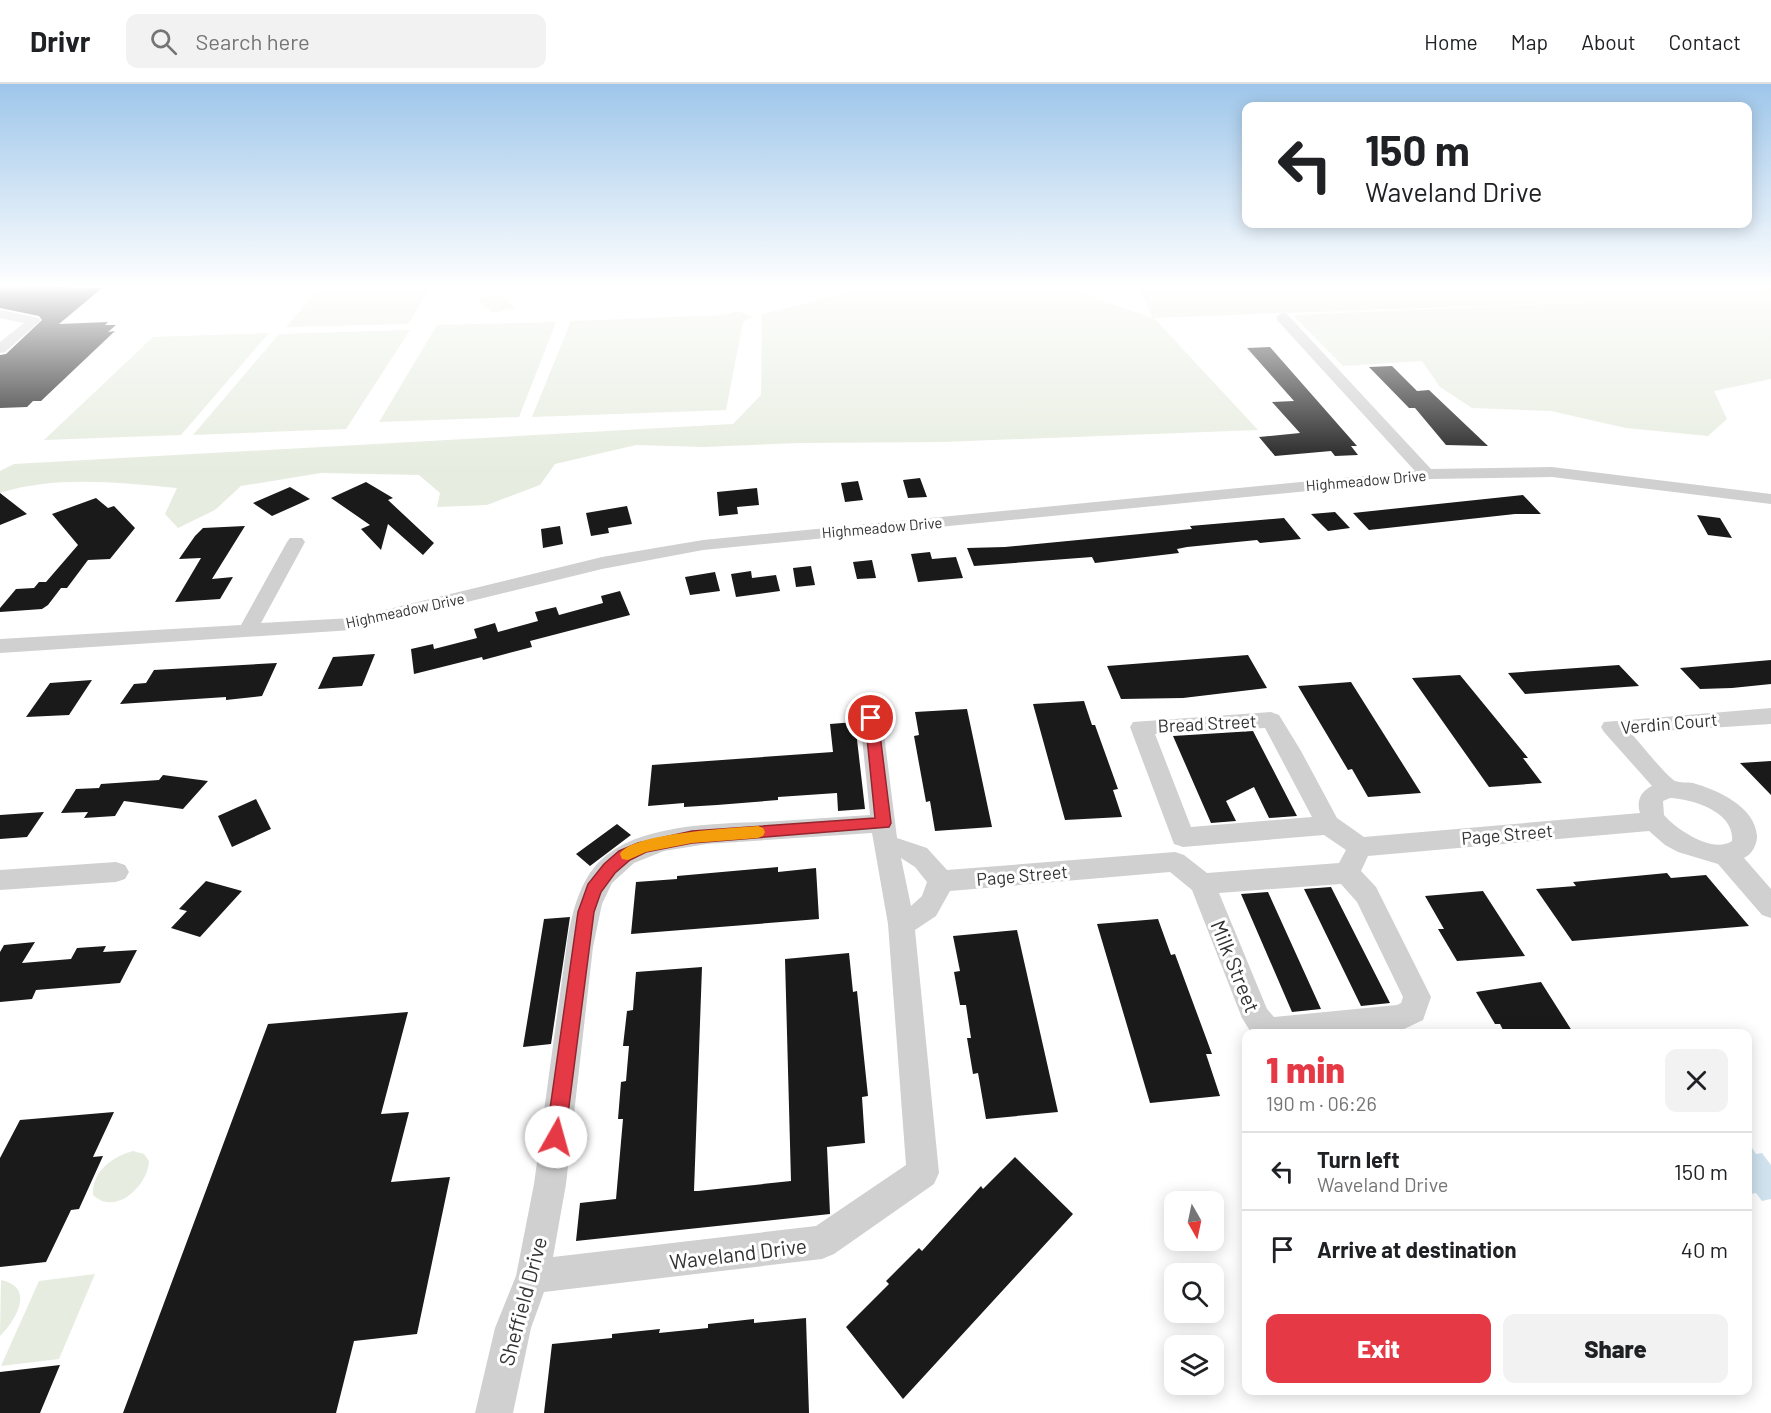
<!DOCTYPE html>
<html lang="en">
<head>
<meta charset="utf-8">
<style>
	:root { --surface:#fff; --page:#f2f2f2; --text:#202124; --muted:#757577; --line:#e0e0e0; --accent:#e63946 }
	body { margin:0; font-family:Barlow,sans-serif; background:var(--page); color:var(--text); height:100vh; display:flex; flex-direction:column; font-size:22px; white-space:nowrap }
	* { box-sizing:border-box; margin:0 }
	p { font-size:20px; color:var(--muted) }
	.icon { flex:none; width:33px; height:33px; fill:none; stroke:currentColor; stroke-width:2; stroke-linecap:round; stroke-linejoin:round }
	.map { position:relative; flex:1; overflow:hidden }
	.panel { position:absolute; left:1242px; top:945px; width:510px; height:366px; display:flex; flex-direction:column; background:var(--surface); border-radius:12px; box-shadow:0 3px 15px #0003 }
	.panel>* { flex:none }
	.guide { position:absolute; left:1242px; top:18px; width:510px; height:126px; border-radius:12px; box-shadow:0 3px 15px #0003; background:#fff; color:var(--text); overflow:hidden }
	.needle { width:39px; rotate:171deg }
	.fabs { position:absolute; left:1164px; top:1107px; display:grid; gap:12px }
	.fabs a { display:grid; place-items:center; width:60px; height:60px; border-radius:12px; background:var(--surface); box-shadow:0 3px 15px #0003; font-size:30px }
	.pin { position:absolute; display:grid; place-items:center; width:51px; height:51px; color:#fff; margin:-26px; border:3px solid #fff; border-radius:50%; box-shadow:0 2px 6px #0007 }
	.me { position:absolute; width:66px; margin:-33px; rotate:7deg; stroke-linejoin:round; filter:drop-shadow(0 0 4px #0008) }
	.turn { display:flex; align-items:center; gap:21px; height:126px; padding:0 24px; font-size:27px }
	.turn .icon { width:78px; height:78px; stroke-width:2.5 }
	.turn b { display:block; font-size:42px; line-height:51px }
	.round { display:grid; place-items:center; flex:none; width:63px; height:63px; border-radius:12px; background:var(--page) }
	.overview { display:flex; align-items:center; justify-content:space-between; height:102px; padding:0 24px }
	h1 { font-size:36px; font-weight:800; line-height:45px; color:var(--accent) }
	.action { display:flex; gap:12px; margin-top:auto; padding:12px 24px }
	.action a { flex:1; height:69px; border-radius:12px; background:var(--accent); color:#fff; font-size:24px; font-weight:800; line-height:69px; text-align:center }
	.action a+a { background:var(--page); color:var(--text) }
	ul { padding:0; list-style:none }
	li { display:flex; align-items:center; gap:18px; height:78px; padding:0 24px; border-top:2px solid var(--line) }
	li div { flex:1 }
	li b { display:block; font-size:22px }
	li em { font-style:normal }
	header { display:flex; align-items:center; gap:36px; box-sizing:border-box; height:84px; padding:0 30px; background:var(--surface); border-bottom:2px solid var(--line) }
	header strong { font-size:28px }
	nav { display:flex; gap:33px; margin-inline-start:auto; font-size:21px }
	.search { width:420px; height:54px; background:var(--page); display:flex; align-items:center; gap:15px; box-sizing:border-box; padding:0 21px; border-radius:12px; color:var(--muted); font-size:22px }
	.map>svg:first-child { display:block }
</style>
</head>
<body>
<header>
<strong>Drivr</strong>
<div class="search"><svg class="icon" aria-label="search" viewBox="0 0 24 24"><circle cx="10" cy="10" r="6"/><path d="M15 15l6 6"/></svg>Search here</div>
<nav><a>Home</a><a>Map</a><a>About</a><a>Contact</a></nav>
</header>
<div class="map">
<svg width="1771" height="1329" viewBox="0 0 1771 1329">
	<rect width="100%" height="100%" fill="#fff"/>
	<path fill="#e6ecdf" d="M321 202H432L408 240 286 243Z
		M874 202H1062L1152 234 1139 202H1771V295L1714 307 1727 335 1708 352 1626 344 1551 327 1472 324 1440 303 1422 277 1343 282 1293 231 1637 216 1154 234 1258 346 942 358 800 359 704 363 636 361 555 380 540 401 487 421 437 423 440 409 419 391 321 389 241 402 215 426 178 444 165 430 177 404C119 399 57 391 0 409V387L14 380 733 340 761 311 762 230Z
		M501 211 515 224 492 229 478 216Z
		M738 227 753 233 743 238 726 326 532 333 571 237 724 231Z
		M556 238 519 333 379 338 437 241Z
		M410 246 346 345 193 351 279 250Z
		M269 249 181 351 44 356 153 253Z
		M133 1067 144 1070 149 1077C148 1101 116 1133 93 1111 92 1087 112 1073 133 1067Z
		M95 1190 59 1275 1 1282 39 1197Z
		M1 1196C35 1203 17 1235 0 1252Z"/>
	<path fill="#cfe2ee" d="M1748 1058 1756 1070 1762 1069 1771 1081V1115L1762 1117 1756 1109 1751 1110 1748 1106Z"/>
	<path fill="#1a1a1a" d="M0 202 102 204 59 240 108 238 105 241H116L108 248 115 247 41 317H33L27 323 0 324V271L6 270 42 236 39 232 0 224Z
		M1270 263 1357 362H1351L1358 371 1335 372 1331 367 1275 372 1259 353 1300 349 1272 318 1294 317 1247 264Z
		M1392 282 1417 307 1429 306 1488 362 1446 361 1415 324H1409L1369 283Z
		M920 394 927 413 908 414 903 396Z
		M858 397 863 416 845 418 841 399Z
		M366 398 393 414 388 416 434 459 423 471 388 440 381 466 361 445 370 441 331 414Z
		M290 403 310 415 272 432 253 419Z
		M757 404 759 421 737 423 738 430 719 432 717 408Z
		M0 409 27 430 0 441Z
		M1523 411 1541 430H1515L1369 446 1353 429Z
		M96 414 108 424 114 422 135 444 110 475 88 476 67 504H61L48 521 42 525 0 528V524L16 505 34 504 39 498H46L78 461 52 430Z
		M627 422 632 440 608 444 609 449 591 452 586 429Z
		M1335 428 1350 444 1328 447 1311 430Z
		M1697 431 1720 434 1732 454 1708 451Z
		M1284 434 1301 455 1260 459 1257 456 1187 463 1177 465 1179 469 1095 479 1092 473 974 482 967 464 1005 463 1192 445 1190 442Z
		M245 442 212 495 233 493 220 515 175 518 201 474 179 475 195 452 203 444Z
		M560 442 563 460 543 464 541 445Z
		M930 468 932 475 956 473 963 494 918 498 911 470Z
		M872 476 876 494 857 495 853 478Z
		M811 482 815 501 796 503 793 484Z
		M751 487 752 494 776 491 780 507 736 513 731 490Z
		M715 488 720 507 690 511 685 493Z
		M620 507 630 531 530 557 532 563 483 576 482 573 414 590 411 565 433 560 434 565 477 554 474 545 495 539 498 548 538 537 535 528 556 523 559 531 603 519 601 512Z
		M375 570 362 602 318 605 333 573Z
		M1248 571 1267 604 1183 614 1121 615 1107 582Z
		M1771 576V600L1732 604 1700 605 1680 584Z
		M277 579 262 612 226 616V613L120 620 134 600 146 599 154 586Z
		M1619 581 1639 602 1525 610 1508 589Z
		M1460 591 1528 674H1523L1542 699 1489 703 1412 594Z
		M92 596 69 631 26 633 50 599Z
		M1351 598 1421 709 1368 713 1352 685 1348 686 1298 602Z
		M1084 617 1092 641H1095L1118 705 1113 706 1122 733 1065 736 1033 620Z
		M967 625 992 743 935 747 930 717 926 718 914 652 919 651 915 628Z
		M855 638 865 725 838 727 837 709 778 713V716L717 721 684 723V719L648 722 652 681 833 668 830 640Z
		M1253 647 1297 732 1269 734 1254 703 1226 717 1236 737 1211 739 1173 652Z
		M1771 677V711L1740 679Z
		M163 691 208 697 183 725 124 717 115 732 84 734 88 728 61 729 76 705 99 704 101 700 159 696Z
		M256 715 271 745 232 763 218 732Z
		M44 728 27 753 0 755V731Z
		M617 740 631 751 590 782 576 770Z
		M778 783V788L816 784 819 835 631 850 636 798 677 795V792Z
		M1667 789 1671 794 1706 791 1749 842 1572 857 1536 805 1576 802 1573 798Z
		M206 797 242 807 200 853 171 844 187 827 179 825Z
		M1331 803 1390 919 1361 922 1304 805Z
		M1483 807 1525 872 1457 877 1438 845H1444L1425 812Z
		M1268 808 1321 925 1292 928 1241 810Z
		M570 833 551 960 523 963 544 835Z
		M1158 835 1171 871 1175 870 1212 970H1206L1220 1012 1150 1019 1097 840Z
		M1017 846 1058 1028 986 1035 978 989 973 990 967 954H971L966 921H960L954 888 960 887 953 852Z
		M35 858 22 879 71 875 77 864 106 862 103 868 137 866 120 899 36 906 32 915 0 918V868L4 861Z
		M849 869 853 908 857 907 868 1012 862 1013 865 1059 827 1063 830 1130 576 1157 580 1119 616 1115 623 1035H618L621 998 626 997 629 962H623L627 927 633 926 636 888 702 883 694 1107H698L791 1097 785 875Z
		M1541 898 1574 950H1505L1500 940H1495L1476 908Z
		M408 928 381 1030 409 1028 391 1098 450 1093 417 1250 354 1257 336 1329H123L268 940Z
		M114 1028 93 1073 103 1072 79 1125 71 1126 46 1178 0 1183V1074L20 1036Z
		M1015 1073 1073 1130 903 1315 846 1243 889 1200 886 1197 919 1164 922 1167 981 1102 983 1105Z
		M806 1234 809 1329H544L552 1260 612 1254V1250L660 1245 659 1249 708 1244V1240L754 1235V1239Z
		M60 1281 40 1329H0V1288Z"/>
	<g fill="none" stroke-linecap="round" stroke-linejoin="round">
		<path fill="#d0d0d0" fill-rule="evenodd" d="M0 226 39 234 40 237 5 268 0 269V258L24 239 0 234Z
			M1282 229 1287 230 1431 385 1552 383 1771 410V420L1552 393 1431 395 703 466 602 485 352 546 0 569V555L241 541 287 458 290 454H302L305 458 261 539 352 534 602 473 703 456 1415 387 1277 236 1276 233Z
			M1771 624V640L1631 649C1639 658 1667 693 1675 697 1680 699 1688 698 1693 699 1717 706 1755 722 1757 752 1757 761 1752 770 1744 774L1771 805V834L1762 831 1718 780 1678 768 1665 761 1649 747 1368 772 1361 787 1376 803 1431 913 1423 936 1400 947 1374 950H1252L1242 934 1192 806 1170 788 950 807 936 832 915 846 939 1089 934 1100 834 1170 822 1175 544 1208 531 1244 513 1329H475L495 1244 516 1192 534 1100 568 852C573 826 580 797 600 777 640 737 726 740 779 737 810 735 840 733 870 731L860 634 863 629 871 626 879 629 882 634 897 754 927 764 947 786 1175 768 1184 771 1207 789 1339 779 1346 766 1324 751 1183 763 1174 760 1130 643 1133 638 1271 628 1279 631 1301 667 1337 734 1364 753 1640 729C1636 717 1641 707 1652 702L1604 648 1601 643 1604 638ZM1265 644 1312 733 1191 743 1155 650ZM1670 714C1693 715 1735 728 1732 757 1713 770 1677 746 1664 731L1663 717ZM872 749 888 840 906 1081 816 1142 553 1173 566 1100 593 863 602 820 612 799 634 779 664 767 707 760ZM901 774 915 783 927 798 922 812 911 822ZM1341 800 1357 818 1403 913 1401 919 1397 921 1274 933 1267 925 1219 809Z
			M116 778 125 781 129 788 125 795 116 798 0 806V786Z"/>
	</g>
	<linearGradient id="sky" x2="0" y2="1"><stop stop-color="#9ec6ea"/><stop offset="0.52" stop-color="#fff"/><stop offset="1" stop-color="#fff" stop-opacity="0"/></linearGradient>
	<rect width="1771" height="388" fill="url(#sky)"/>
	<path fill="#e63946" stroke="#96252e" stroke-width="1.5" d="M871 629 878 634 891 739 889 743 692 759 646 768 630 776 615 789 601 808 594 828 565 1053 562 1059 556 1062 549 1059 546 1053 578 828 588 800 604 780 619 767 638 759 692 747 875 734 865 634Z"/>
	<path fill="#f59e0b" d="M758 742 763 744 765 748 763 752 758 754 692 759 646 768 628 776 622 775 620 770C631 749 733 744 758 742Z"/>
	<g text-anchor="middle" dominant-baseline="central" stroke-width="6" stroke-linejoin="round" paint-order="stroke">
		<g font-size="15" fill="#333" stroke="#fff">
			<text transform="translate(1366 396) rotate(-5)">Highmeadow Drive</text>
			<text transform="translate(882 443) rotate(-5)">Highmeadow Drive</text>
			<text transform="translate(405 526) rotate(-12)">Highmeadow Drive</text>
		</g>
		<g font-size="18" fill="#333" stroke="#fff">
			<text transform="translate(1207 639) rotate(-3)">Bread Street</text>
			<text transform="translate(1669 639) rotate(-5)">Verdin Court</text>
			<text transform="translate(1507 750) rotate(-5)">Page Street</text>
			<text transform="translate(1022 791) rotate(-5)">Page Street</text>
		</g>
		<g font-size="21" fill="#333" stroke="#fff">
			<text transform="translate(1236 882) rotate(68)">Milk Street</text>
			<text transform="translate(738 1169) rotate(-7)">Waveland Drive</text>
			<text transform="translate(522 1217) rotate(-75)">Sheffield Drive</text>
		</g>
	</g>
</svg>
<div class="fabs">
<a><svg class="needle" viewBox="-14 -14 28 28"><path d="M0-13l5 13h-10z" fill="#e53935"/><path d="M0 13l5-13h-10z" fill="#757577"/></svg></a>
<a><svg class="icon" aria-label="search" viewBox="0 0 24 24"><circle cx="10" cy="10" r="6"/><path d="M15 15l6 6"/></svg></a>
<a><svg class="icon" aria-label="layers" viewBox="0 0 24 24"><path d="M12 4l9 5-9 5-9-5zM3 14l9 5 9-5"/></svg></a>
</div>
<div class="pin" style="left:871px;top:634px;background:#d93025"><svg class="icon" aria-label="arrive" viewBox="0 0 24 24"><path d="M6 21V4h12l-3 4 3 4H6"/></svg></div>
<svg class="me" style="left:556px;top:1053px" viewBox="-20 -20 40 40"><circle r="19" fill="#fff"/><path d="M0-13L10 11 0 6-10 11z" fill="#e63946"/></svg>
<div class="guide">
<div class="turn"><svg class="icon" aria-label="left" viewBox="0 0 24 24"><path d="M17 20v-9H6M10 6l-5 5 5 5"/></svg><div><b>150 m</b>Waveland Drive</div></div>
</div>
<section class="panel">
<div class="overview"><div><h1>1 min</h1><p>190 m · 06:26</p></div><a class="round"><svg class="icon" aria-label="close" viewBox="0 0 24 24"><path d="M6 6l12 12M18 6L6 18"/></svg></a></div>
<ul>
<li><svg class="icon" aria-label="left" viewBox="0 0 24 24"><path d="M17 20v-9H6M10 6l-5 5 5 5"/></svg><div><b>Turn left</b><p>Waveland Drive</p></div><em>150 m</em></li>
<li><svg class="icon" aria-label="arrive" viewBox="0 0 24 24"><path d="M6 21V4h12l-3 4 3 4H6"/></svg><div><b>Arrive at destination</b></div><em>40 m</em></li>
</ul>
<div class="action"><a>Exit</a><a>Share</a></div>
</section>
</div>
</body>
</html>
